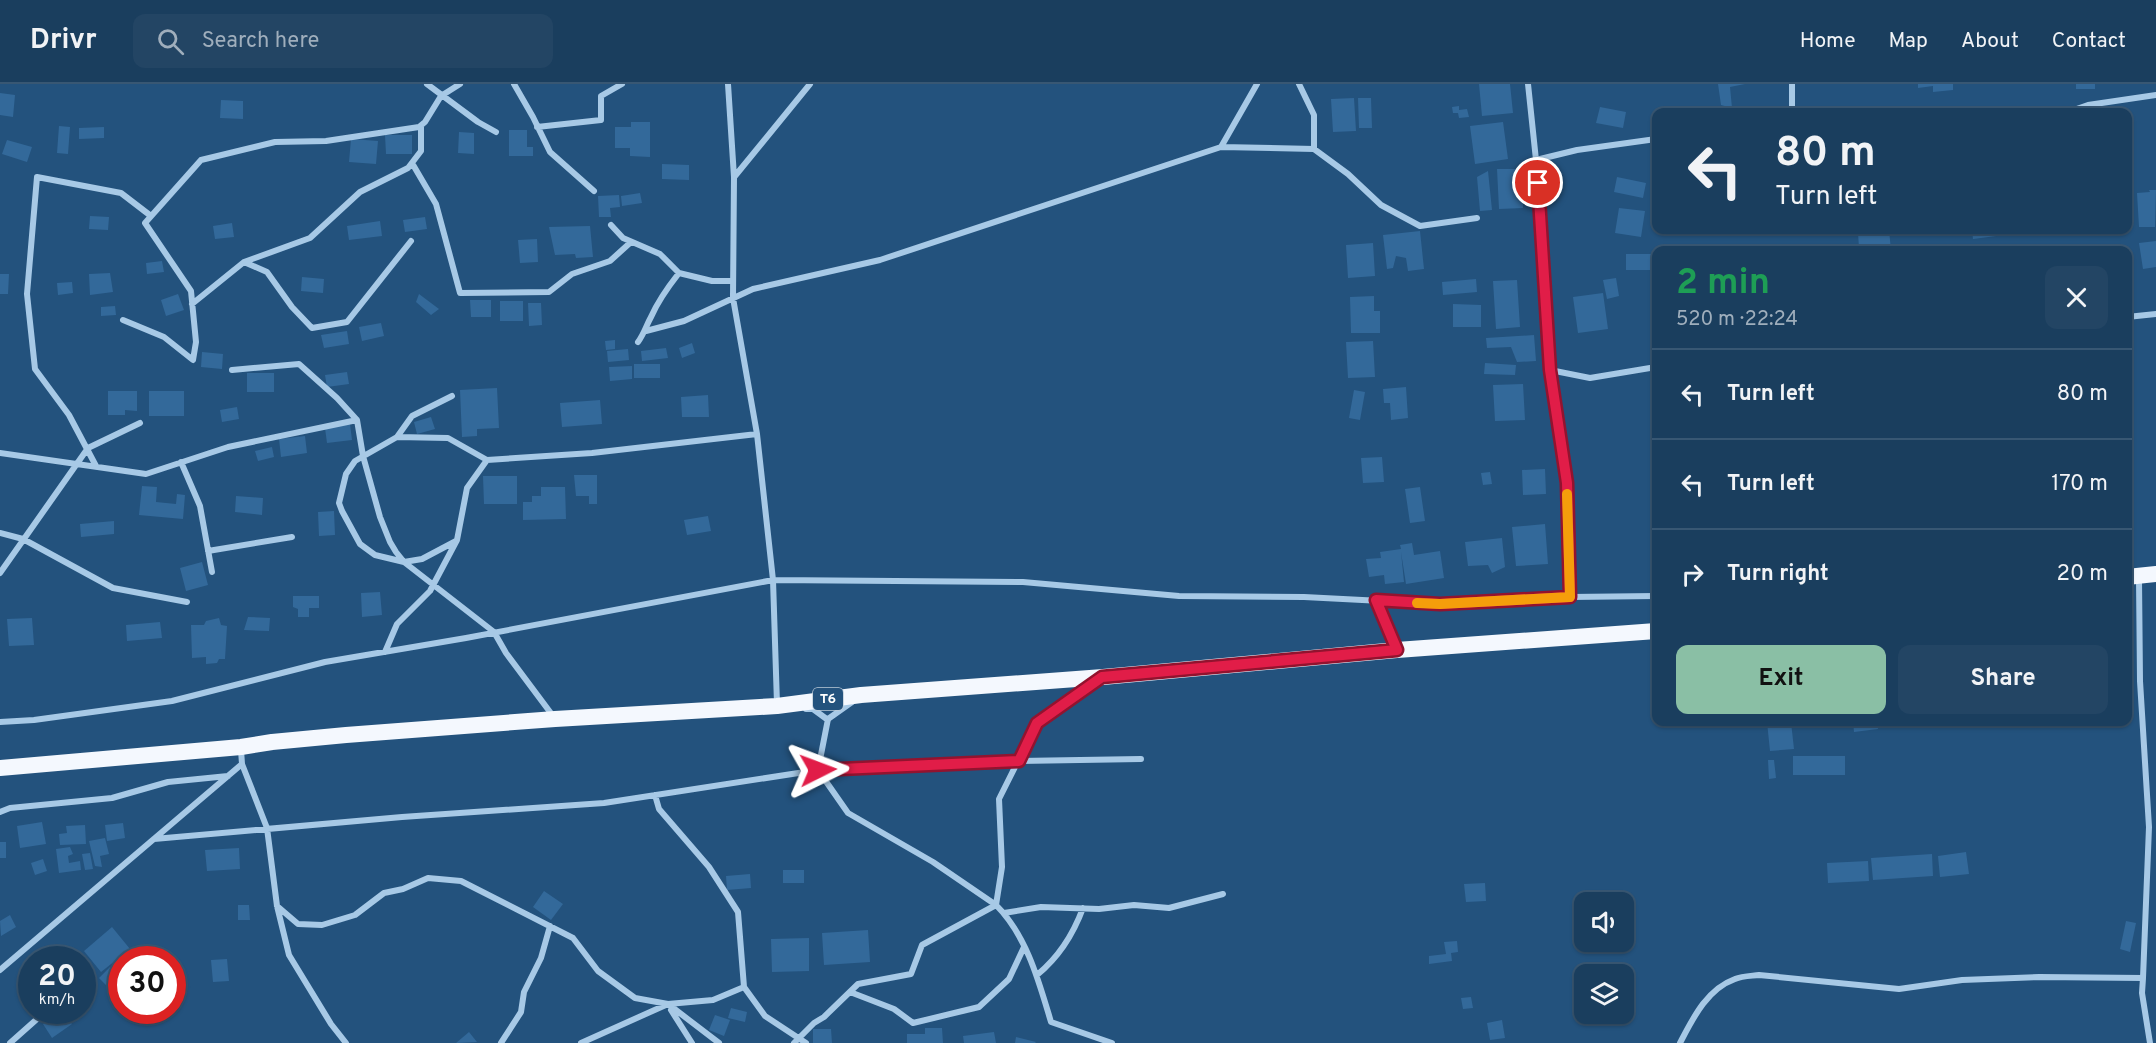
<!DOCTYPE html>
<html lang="en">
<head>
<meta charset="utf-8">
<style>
	:root { --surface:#1a3e5e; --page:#234564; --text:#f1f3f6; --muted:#9faebc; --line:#385773; --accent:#8abfa5 }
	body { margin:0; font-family:Overpass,sans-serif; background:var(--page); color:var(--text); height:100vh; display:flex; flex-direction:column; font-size:22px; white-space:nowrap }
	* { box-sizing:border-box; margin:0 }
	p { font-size:20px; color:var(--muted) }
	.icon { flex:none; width:33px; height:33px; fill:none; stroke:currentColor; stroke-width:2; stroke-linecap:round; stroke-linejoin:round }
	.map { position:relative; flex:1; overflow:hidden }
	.drawer { position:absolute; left:1652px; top:162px; width:480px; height:480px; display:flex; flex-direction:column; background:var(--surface); border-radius:12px; box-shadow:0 2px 4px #0004,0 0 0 2px var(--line) }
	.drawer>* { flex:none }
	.top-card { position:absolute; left:1652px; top:24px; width:480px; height:126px; border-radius:12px; box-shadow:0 2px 4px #0004,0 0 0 2px var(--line); background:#1a3e5e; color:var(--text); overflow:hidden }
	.tools { position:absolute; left:1574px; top:808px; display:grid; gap:12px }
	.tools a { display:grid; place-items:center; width:60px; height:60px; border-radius:12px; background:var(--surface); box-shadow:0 2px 4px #0004,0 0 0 2px var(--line); font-size:30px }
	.speed { position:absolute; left:18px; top:862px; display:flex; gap:12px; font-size:30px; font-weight:700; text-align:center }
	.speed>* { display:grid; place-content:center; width:78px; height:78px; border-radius:50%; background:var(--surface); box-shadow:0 2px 4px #0004,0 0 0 2px var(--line); line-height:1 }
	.speed small { font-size:15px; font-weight:400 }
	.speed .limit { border:9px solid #d22; background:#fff; color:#111 }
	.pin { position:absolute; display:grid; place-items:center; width:51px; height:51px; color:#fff; margin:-26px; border:3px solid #fff; border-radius:50%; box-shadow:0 2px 6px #0007 }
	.me { position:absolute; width:66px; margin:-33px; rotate:87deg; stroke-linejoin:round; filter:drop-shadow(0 0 4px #0008) }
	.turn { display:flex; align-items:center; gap:21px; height:126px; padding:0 24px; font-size:27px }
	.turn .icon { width:78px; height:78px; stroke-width:2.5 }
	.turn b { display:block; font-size:42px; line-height:51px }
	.round { display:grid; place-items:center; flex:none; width:63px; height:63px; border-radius:12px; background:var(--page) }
	.summary { display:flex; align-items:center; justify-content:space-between; height:102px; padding:0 24px }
	h1 { font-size:36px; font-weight:700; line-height:45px; color:#1e9e55 }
	.button { display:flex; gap:12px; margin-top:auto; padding:12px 24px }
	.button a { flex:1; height:69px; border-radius:12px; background:var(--accent); color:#111; font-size:24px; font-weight:700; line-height:69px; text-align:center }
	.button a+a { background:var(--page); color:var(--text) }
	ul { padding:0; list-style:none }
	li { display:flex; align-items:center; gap:18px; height:90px; padding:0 24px; border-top:2px solid var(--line) }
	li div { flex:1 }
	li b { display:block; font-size:22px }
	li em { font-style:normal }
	header { display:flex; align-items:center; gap:36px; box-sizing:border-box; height:84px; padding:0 30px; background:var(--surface); border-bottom:2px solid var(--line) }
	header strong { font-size:28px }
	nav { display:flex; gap:33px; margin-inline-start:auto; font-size:21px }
	.search { width:420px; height:54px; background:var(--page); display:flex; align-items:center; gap:15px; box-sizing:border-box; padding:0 21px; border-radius:12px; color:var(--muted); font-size:22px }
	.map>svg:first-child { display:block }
</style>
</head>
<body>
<header>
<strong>Drivr</strong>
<div class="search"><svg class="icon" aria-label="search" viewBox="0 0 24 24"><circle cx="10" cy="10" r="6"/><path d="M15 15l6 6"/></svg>Search here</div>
<nav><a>Home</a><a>Map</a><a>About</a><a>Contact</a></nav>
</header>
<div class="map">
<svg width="2156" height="959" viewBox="0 0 2156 959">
	<rect width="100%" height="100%" fill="#23527d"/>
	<path fill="#33699a" d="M1479 0H1510L1513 29 1482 32Z
		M1718 0H1745L1730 3 1732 24 1721 21Z
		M1918 0H1953V6L1933 8V2L1918 4Z
		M2076 0H2095V5H2076Z
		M0 9 15 11 13 33 0 31Z
		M1354 14 1356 47 1333 48 1331 15Z
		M1358 14H1371L1372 44H1359Z
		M221 16 243 17V35L220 34Z
		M1459 22V26L1467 25 1469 33 1459 34 1458 29H1453L1452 23Z
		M1600 23 1626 28 1623 44 1596 39Z
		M631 38H650V73L630 72V64H615V43H631Z
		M1503 38 1508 75 1475 80 1470 42Z
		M59 42 70 43 68 70 57 69Z
		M104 43V54L79 55V44Z
		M509 46H527V63H533V72H509Z
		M459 48 474 49V70L458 69Z
		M385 51H412V70H386Z
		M351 55 378 57 376 80 349 78Z
		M7 56 32 63 27 78 2 70Z
		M662 80 689 81V96L662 95Z
		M1497 85H1522L1523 124 1499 125Z
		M1488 87 1492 126 1480 127 1477 93Z
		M1617 93 1646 99 1643 114 1614 108Z
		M2149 106H2156L2155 143H2139L2137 109 2150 108Z
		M640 109 642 119 622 122 621 112Z
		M619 111 620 123 610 124 611 133H599L598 112Z
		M1619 124 1645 127 1641 153 1615 149Z
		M90 132 109 133 108 146 89 145Z
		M425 133 427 145 405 148 403 136Z
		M380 137 382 152 349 156 347 142Z
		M232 139 234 153 215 155 213 142Z
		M590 142 593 173 576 174 575 170 555 171 549 143Z
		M1889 146 1891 166H1875V162L1859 164 1858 149Z
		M1972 146H2003L2004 151 1973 155Z
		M1420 147 1424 185 1408 187 1406 174 1396 172 1393 184 1387 185 1383 151Z
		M537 155 538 178 520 179 518 156Z
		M2156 157V183L2143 185 2139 159Z
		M1373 159 1375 192 1348 194 1346 161Z
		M1626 170H1656V186H1626Z
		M162 177 164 188 147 190 146 179Z
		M110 189 113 208 90 211 89 190Z
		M0 190H9L8 210H0Z
		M302 193 324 195 323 209 301 207Z
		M1616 194 1619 212 1607 215 1603 196Z
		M1476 195 1477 208 1443 211 1442 198Z
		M1517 196 1520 243 1496 245 1493 197Z
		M72 198 73 209 58 211 57 199Z
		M1603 209 1608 245 1578 249 1573 213Z
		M178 210 184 226 166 232 161 216Z
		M419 210 439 225 431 231 416 218Z
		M1374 212V227H1380V249H1351L1350 213Z
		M470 216H491V233H471Z
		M500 217H523V237H500Z
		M528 219H541L542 241 529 242Z
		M1453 220 1481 221V243H1453Z
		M115 222 116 231 101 232V223Z
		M381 239 384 252 362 257 359 243Z
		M347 247 349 260 324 264 321 251Z
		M1534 251 1536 277 1517 278 1511 263 1487 264 1486 254Z
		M615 256V265L606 266 605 257Z
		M1373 257 1375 293 1348 294 1346 258Z
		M692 259 695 269 682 274 679 264Z
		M666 264 668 274 642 277 641 267Z
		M628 265 629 276 608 278 607 267Z
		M202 268 223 270 222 285 201 283Z
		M1485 279 1516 281 1515 291 1484 290Z
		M634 280H660V294H634Z
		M632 282V295L610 297 609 283Z
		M347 288 349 300 327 303 325 291Z
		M247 289H274V308H247Z
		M1523 300 1525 336 1495 337 1493 301Z
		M1406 303 1408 334 1391 336 1390 319H1384L1383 305Z
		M497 304 499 344 477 345V352L462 353 460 306Z
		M1354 306 1365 308 1360 336 1349 334Z
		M108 307H137V327L125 326V331H108Z
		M149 307H184V332H149Z
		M708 311 709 333H682L681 313Z
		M600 316 602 340 562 343 560 319Z
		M237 323 239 335 222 338 220 326Z
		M431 333 435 345 417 350 414 338Z
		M350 340 352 356 327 359 325 344Z
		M305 352 307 369 281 373 279 355Z
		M272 363 274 373 258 377 255 367Z
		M1382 373 1384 398 1363 399 1361 374Z
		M1545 385 1546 410 1523 411 1522 386Z
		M1490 388 1492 400 1483 401 1481 389Z
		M574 391H597V420H589V412H576Z
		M483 392H517V420H484Z
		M142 402 157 403 156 418 176 420 177 410 185 411 183 435 139 431Z
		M541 403H565L566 435 523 436V418H532V412H541Z
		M1420 403 1425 437 1410 439 1405 405Z
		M236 412 263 414 262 431 235 428Z
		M334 427 335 451 319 452 318 428Z
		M708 432 711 447 687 451 684 436Z
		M114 437V450L81 453 80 440Z
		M1545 440 1548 480 1516 482 1512 443Z
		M1502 454 1505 483 1492 489 1488 481 1468 482 1465 458Z
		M1412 459 1414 471 1440 467 1444 494 1406 500 1401 468 1404 498 1385 500 1384 491 1369 493 1366 475 1381 474 1380 468 1401 465 1400 461Z
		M202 478 208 501 186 507 180 484Z
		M380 508 382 531 362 533 361 509Z
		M293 512H319V524H309V533H298V525L293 523Z
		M248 533 270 534 269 547 244 546Z
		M32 534 34 561 9 562 7 535Z
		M219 534 221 541 227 542 225 575H219L217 579 206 580V573L192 574 191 541H204L206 537Z
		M160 538 162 554 127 557 126 541Z
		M1767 638H1791L1794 665 1770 667Z
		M1811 638H1847L1846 644Z
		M1853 638H1877L1878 645 1854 648Z
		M1793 672H1845V691H1793Z
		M1768 676H1774L1776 694 1769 695Z
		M42 738 46 760 20 764 17 742Z
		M123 739 125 754 107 757 105 741Z
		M85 741 86 760 60 761 59 750 67 749 66 742Z
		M105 754 109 770 100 772 102 783 95 782 89 757Z
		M0 758H6V774H0Z
		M70 763 73 770 68 772 69 779 80 777 81 786 59 789 56 765Z
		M239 764 240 785 207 787 205 766Z
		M1966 768 1969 790 1940 793 1938 772Z
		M90 769 93 785 85 786 82 770Z
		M1932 770 1933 792 1873 796 1871 774Z
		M43 775 47 787 35 791 31 779Z
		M1868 777 1869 797 1828 799 1827 779Z
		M783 786H804V799H783Z
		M750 790 751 804 727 806 726 792Z
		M1485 799 1486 817 1466 818 1464 800Z
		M544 807 563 820 551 836 533 823Z
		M238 821H249L250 836H238Z
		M10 831 16 843 1 852 0 837Z
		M2126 837 2136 839 2130 868 2120 865Z
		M112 843 130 865 101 888 84 867Z
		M868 846 870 878 824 881 822 849Z
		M809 854V887L772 888 771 855Z
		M1457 857 1458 868 1451 869 1452 877 1429 880V872L1446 870 1444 858Z
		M227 875 229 897 213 898 211 876Z
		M110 883 122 895V902L114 909 99 894Z
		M1471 913 1473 924 1463 925 1461 914Z
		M731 924 747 928 745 938 728 934Z
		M61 927 72 940 52 954 43 940Z
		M715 931 730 936 724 952 709 946Z
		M1502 936 1505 954 1490 956 1487 939Z
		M925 944H942L943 959H907V950H925Z
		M813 945H831L832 959H813Z
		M469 948 477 958 456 959Z
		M994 948 996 959H964L963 952Z
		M1016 953 1036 958 1035 959H1015Z"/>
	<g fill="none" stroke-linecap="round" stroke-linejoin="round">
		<path stroke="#a7c9e6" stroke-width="6" d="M427 0 478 38 496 48
			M514 0 533 33 550 68 594 107
			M728 0 734 93 733 214 757 350 773 496 777 620
			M1299 0 1314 31V65
			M1528 0 1536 76 1550 286 1590 294 1656 283
			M1792 0V28
			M2068 28 2088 21 2156 11
			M537 43 601 36V12L622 0
			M1221 63 1314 65 1348 90 1381 121 1420 142 1477 134
			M1536 76 1577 66 1656 55
			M412 79 436 120 460 209 549 208 572 190 610 177 631 158
			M735 92 810 0
			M611 141 623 154 660 170 679 189 712 197H733
			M244 178 267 188 292 223 312 244 347 238 411 157
			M192 220 244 178 310 154 360 108 408 84 421 67V42
			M2127 233 2156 230
			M123 236 164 253 193 276 196 258 191 207 145 139 201 76 275 58 326 57 419 43 425 38 441 12 460 0
			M646 247 684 237 753 205 880 176 1221 63 1257 0
			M638 258C644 250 646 242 651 233 658 217 668 203 679 189
			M232 286 299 280 337 314 357 336 363 372 380 433 390 458 396 468 404 478 494 548 506 569 553 632
			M1550 286 1567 399 1570 513
			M397 353 412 332 452 312
			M0 369 146 390 228 363 357 336
			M181 378 200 422 212 488
			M96 382 69 331 35 285 27 210 37 93 121 109 151 132
			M0 449 23 455 113 504 187 518
			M456 457 422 475 404 478 375 471 360 460 342 427 339 419 346 390 355 377 397 353 448 354 487 376
			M208 467 292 453
			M0 489 88 364 140 339
			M1376 516 1397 566
			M385 568 397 540 430 507 457 456 467 404 487 376 592 369 757 350
			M852 618 828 635 818 686 848 729 933 778 996 821C1027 852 1039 898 1051 938L1112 959
			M806 625H813L828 636
			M0 638 34 636 172 617 325 578 466 554 773 496 1023 498 1179 512 1304 513 1440 520 1570 513 1656 512
			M242 680 267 744 277 822 289 871 331 940 346 959
			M655 711 659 725 709 783 738 828 744 903 765 932 806 959
			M0 728 10 724 112 714 168 698 228 692
			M154 755 402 733 604 719 818 686 1019 677 1141 675
			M996 821 1002 783 999 715 1037 639 1094 599
			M277 822 298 840 322 841 355 831 384 809 403 805 428 794 461 797 573 854 598 887 635 914 668 920 719 959
			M1004 829 1041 823 1099 825 1134 821 1169 824 1223 810
			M0 886 242 680 241 666
			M1037 891C1059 873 1073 851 1083 824
			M2143 894 2142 909 2150 959
			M850 908 894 925 913 939 979 923 1009 895 1024 863
			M671 926 692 959
			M10 959 46 927
			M501 959 521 928 524 908 541 874 550 842
			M581 959 668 920 713 916 744 903
			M794 959 814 939 824 933 858 900 911 890 922 861 996 821
			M1680 959C1693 934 1707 905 1735 895 1742 892 1751 892 1759 891L1899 905 1962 896 2039 893 2143 894 2149 743 2140 597 2139 495"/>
		<path stroke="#f4f8fe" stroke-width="16" d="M2127 493 2156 490
			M0 684 241 663 272 658 346 651 555 635 777 622 861 611 1103 593 1397 566 1656 547"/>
	</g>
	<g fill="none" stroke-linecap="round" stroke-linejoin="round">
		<g stroke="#92132f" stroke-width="15">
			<path id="route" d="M818 686 1019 677 1037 639 1102 593 1397 566 1376 516 1440 520 1570 513 1567 399 1550 286 1538 99"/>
		</g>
		<use href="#route" stroke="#e11d48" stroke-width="10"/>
		<path stroke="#f59e0b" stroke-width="10" d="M1417 519 1440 520 1570 513 1567 410"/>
	</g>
	<g text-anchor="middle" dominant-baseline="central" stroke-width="6" stroke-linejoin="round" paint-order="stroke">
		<rect fill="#23527d" stroke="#bdcbd8" stroke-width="1.5" x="813" y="604" width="30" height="22" rx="4.5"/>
		<g font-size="14" font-weight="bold" fill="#fff">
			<text x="828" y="615">T6</text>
		</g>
	</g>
</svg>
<div class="tools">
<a><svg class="icon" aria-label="sound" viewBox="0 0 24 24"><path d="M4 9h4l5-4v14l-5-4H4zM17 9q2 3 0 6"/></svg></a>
<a><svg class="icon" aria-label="layers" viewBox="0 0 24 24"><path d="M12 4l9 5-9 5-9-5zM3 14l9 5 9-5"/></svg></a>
</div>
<div class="speed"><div>20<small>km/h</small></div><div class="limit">30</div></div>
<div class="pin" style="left:1538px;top:99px;background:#d93025"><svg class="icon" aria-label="arrive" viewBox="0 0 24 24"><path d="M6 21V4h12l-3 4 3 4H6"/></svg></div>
<svg class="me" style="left:818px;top:686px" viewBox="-20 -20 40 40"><path d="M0-17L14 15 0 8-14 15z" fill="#e11d48" stroke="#fff" stroke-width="4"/></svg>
<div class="top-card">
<div class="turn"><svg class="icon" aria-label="left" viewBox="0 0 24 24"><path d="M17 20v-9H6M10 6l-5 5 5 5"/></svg><div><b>80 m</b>Turn left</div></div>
</div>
<section class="drawer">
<div class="summary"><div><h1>2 min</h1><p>520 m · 22:24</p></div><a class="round"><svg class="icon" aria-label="close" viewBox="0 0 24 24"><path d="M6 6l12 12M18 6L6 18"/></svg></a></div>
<ul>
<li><svg class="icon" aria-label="left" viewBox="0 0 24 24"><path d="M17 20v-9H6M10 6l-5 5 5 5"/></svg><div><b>Turn left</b></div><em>80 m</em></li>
<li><svg class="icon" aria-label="left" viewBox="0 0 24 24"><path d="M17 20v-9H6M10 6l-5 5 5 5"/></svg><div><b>Turn left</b></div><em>170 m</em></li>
<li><svg class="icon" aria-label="right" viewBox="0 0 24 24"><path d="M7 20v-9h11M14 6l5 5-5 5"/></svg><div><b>Turn right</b></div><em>20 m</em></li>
</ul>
<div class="button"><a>Exit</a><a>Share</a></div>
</section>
</div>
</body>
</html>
